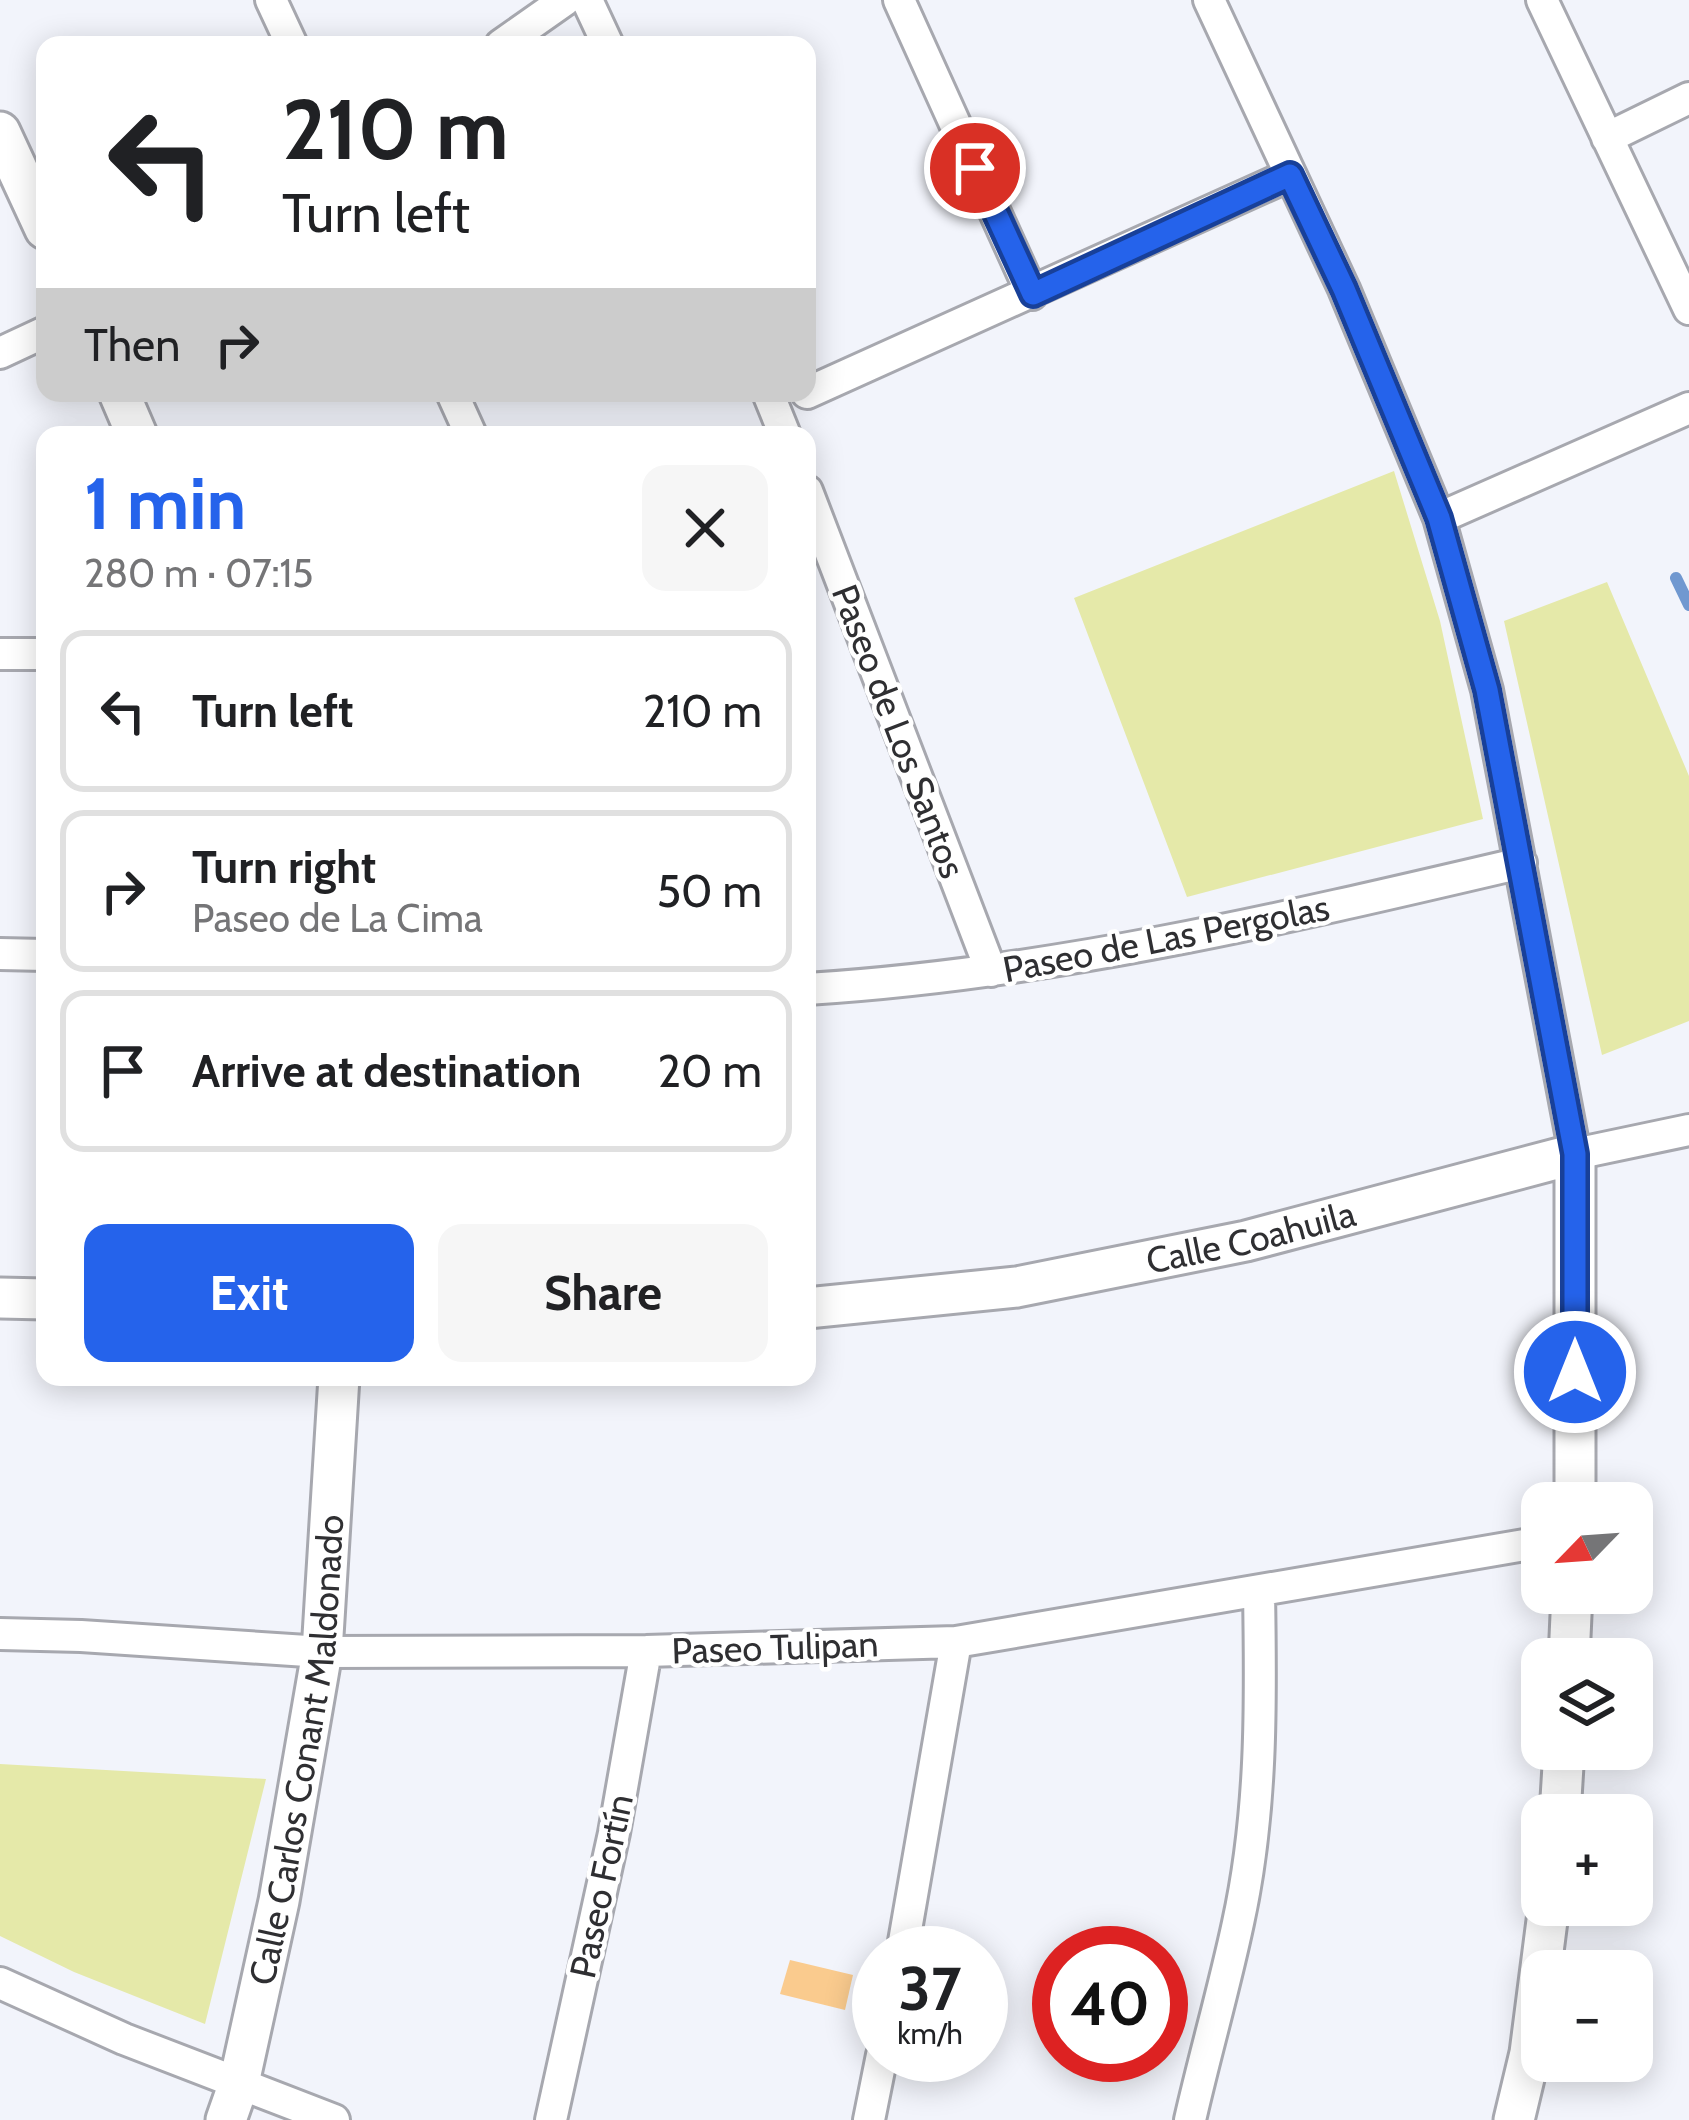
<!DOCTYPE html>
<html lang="en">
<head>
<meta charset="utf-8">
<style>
	:root { --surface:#fff; --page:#f6f6f6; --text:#202124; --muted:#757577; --line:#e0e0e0; --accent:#2563eb }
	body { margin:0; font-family:Cabin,sans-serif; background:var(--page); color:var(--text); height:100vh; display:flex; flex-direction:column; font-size:45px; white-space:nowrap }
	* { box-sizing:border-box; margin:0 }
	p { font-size:39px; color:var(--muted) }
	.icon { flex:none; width:66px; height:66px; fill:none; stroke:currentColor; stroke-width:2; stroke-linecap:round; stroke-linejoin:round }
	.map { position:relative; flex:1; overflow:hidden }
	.details { position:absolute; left:36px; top:426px; width:780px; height:960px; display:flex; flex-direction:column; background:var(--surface); border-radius:24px; box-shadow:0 6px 30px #0003 }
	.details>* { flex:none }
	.guide { position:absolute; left:36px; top:36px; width:780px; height:366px; border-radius:24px; box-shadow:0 6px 30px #0003; background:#fff; color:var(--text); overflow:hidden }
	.needle { width:78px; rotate:245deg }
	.tools { position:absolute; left:1521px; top:1482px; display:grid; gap:24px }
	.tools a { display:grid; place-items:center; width:132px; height:132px; border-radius:24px; background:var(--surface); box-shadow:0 6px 30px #0003; font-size:60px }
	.speed { position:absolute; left:852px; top:1926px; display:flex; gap:24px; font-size:60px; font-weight:700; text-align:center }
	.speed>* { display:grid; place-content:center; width:156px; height:156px; border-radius:50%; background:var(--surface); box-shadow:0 6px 30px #0003; line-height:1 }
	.speed small { font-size:30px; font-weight:400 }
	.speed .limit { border:18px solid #d22; background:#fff; color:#111 }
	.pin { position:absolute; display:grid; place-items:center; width:102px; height:102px; color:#fff; margin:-51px; border:6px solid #fff; border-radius:50%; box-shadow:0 3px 12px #0007 }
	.me { position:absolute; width:132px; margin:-66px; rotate:0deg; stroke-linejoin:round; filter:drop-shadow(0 0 9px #0008) }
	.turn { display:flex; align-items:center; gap:42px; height:252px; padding:0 48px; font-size:54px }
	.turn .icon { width:156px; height:156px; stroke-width:2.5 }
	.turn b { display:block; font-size:84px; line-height:102px }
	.then { display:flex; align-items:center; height:114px; padding:0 48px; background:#0003; gap:24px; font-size:45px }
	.round { display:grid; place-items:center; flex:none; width:126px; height:126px; border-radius:24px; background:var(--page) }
	.headline { display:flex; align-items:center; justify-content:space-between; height:204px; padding:0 48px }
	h1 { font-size:72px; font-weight:800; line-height:90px; color:var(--accent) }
	.action { display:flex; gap:24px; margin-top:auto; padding:24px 48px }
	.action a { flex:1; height:138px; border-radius:24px; background:var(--accent); color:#fff; font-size:48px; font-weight:800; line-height:138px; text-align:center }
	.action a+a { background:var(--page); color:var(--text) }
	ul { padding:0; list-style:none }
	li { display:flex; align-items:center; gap:36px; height:162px; margin:0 24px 18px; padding:0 24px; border:6px solid var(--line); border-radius:24px }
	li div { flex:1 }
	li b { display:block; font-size:45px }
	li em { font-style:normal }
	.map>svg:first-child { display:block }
</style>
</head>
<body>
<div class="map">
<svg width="1689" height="2120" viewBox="0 0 1689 2120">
	<rect width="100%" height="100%" fill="#f2f4fb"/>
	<path fill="#e5e9a9" d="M1394 471 1440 621 1483 819 1187 897 1074 598Z
		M1607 582 1689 776V1021L1602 1055 1504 621Z
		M0 1764 266 1779 205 2024 74 1972 0 1936Z"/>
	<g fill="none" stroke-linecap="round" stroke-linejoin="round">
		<path stroke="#7098d0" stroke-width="12" d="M1676 578 1689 605"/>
	</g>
	<path fill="#facb8e" d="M790 1960 853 1975 845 2010 780 1994Z"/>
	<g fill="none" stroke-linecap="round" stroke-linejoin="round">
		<g stroke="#a7a8af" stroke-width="36">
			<path id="minor" d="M271 0 292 45
				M587 0 608 45
				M899 0 1032 294
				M1209 0 1344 289 1439 518 1487 690 1575 1154 1689 1130
				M1542 0 1689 309
				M501 45 565 0
				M1607 138 1689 98
				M0 353 45 332
				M452 393 471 435
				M768 393 785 435
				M807 393 1290 175
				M807 491 991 971
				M1439 518 1689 408
				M0 654H45
				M0 954 45 955
				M807 989C1049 974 1286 918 1521 863
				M0 1634 81 1636 322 1652 646 1651 956 1642 1542 1542
				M902 1953 956 1642
				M0 1983 124 2039 334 2120
				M551 2120 614 1833 646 1651
				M869 2120 882 2055
				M1190 2120C1205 2054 1224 1989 1238 1923 1262 1814 1261 1703 1259 1592"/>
		</g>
		<g stroke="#a7a8af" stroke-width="45">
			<g id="tertiary">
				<path d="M0 132 45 229"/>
				<path d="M119 393 137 435"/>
				<path d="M0 1298 45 1299"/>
				<path id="s1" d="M807 1308 1017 1287 1246 1241 1575 1154V1503"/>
				<path d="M1569 1659 1572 1593"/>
				<path d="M1560 1815 1564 1749"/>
				<path id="s2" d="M226 2120 239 2083 279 1901 322 1652 339 1377"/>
				<path d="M1514 2120 1530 2053 1549 1905"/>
			</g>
		</g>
		<use href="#minor" stroke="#fff" stroke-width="30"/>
		<use href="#tertiary" stroke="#fff" stroke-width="39"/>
	</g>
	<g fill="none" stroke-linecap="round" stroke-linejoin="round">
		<g stroke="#184099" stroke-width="30">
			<path id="route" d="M975 168 1033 294 1290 175 1344 289 1439 518 1487 690 1575 1154V1372"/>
		</g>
		<use href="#route" stroke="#2563eb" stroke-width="21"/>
	</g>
	<g text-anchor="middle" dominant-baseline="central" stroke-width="9" stroke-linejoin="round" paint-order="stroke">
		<g font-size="36" fill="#2f2f32" stroke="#fff">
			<text transform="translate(899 731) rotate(69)">Paseo de Los Santos</text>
			<text transform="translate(1166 938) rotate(-11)">Paseo de Las Pergolas</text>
			<text stroke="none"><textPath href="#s1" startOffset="450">Calle Coahuila</textPath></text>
			<text transform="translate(775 1647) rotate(-2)">Paseo Tulipan</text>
			<text stroke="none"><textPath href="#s2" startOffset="378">Calle Carlos Conant Maldonado</textPath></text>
			<text transform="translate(601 1886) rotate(-78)">Paseo Fortín</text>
		</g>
	</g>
</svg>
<div class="tools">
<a><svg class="needle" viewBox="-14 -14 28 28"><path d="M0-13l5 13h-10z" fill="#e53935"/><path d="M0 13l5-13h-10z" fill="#757577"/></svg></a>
<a><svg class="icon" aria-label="layers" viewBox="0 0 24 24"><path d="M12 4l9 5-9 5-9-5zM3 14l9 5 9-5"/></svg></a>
<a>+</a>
<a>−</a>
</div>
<div class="speed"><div>37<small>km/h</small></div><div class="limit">40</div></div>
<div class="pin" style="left:975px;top:168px;background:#d93025"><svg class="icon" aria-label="arrive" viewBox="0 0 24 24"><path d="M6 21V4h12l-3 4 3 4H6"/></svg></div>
<svg class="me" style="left:1575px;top:1372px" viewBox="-20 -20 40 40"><circle r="17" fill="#2563eb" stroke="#fff" stroke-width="3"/><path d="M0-11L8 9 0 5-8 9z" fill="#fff"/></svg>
<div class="guide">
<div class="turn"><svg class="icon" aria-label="left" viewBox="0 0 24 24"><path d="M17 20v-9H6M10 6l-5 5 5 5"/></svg><div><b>210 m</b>Turn left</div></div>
<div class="then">Then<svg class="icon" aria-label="right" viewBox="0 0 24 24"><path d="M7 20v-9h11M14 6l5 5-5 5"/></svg></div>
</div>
<section class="details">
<div class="headline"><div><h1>1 min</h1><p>280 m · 07:15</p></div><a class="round"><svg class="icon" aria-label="close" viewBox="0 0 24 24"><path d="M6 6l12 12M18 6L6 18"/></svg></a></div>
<ul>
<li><svg class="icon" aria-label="left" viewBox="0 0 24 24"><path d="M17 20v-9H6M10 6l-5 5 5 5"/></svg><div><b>Turn left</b></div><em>210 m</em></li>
<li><svg class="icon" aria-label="right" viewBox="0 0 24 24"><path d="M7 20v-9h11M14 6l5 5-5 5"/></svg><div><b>Turn right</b><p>Paseo de La Cima</p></div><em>50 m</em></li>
<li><svg class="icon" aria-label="arrive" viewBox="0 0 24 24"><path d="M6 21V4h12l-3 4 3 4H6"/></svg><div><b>Arrive at destination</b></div><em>20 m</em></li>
</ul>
<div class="action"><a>Exit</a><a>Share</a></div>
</section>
</div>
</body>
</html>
